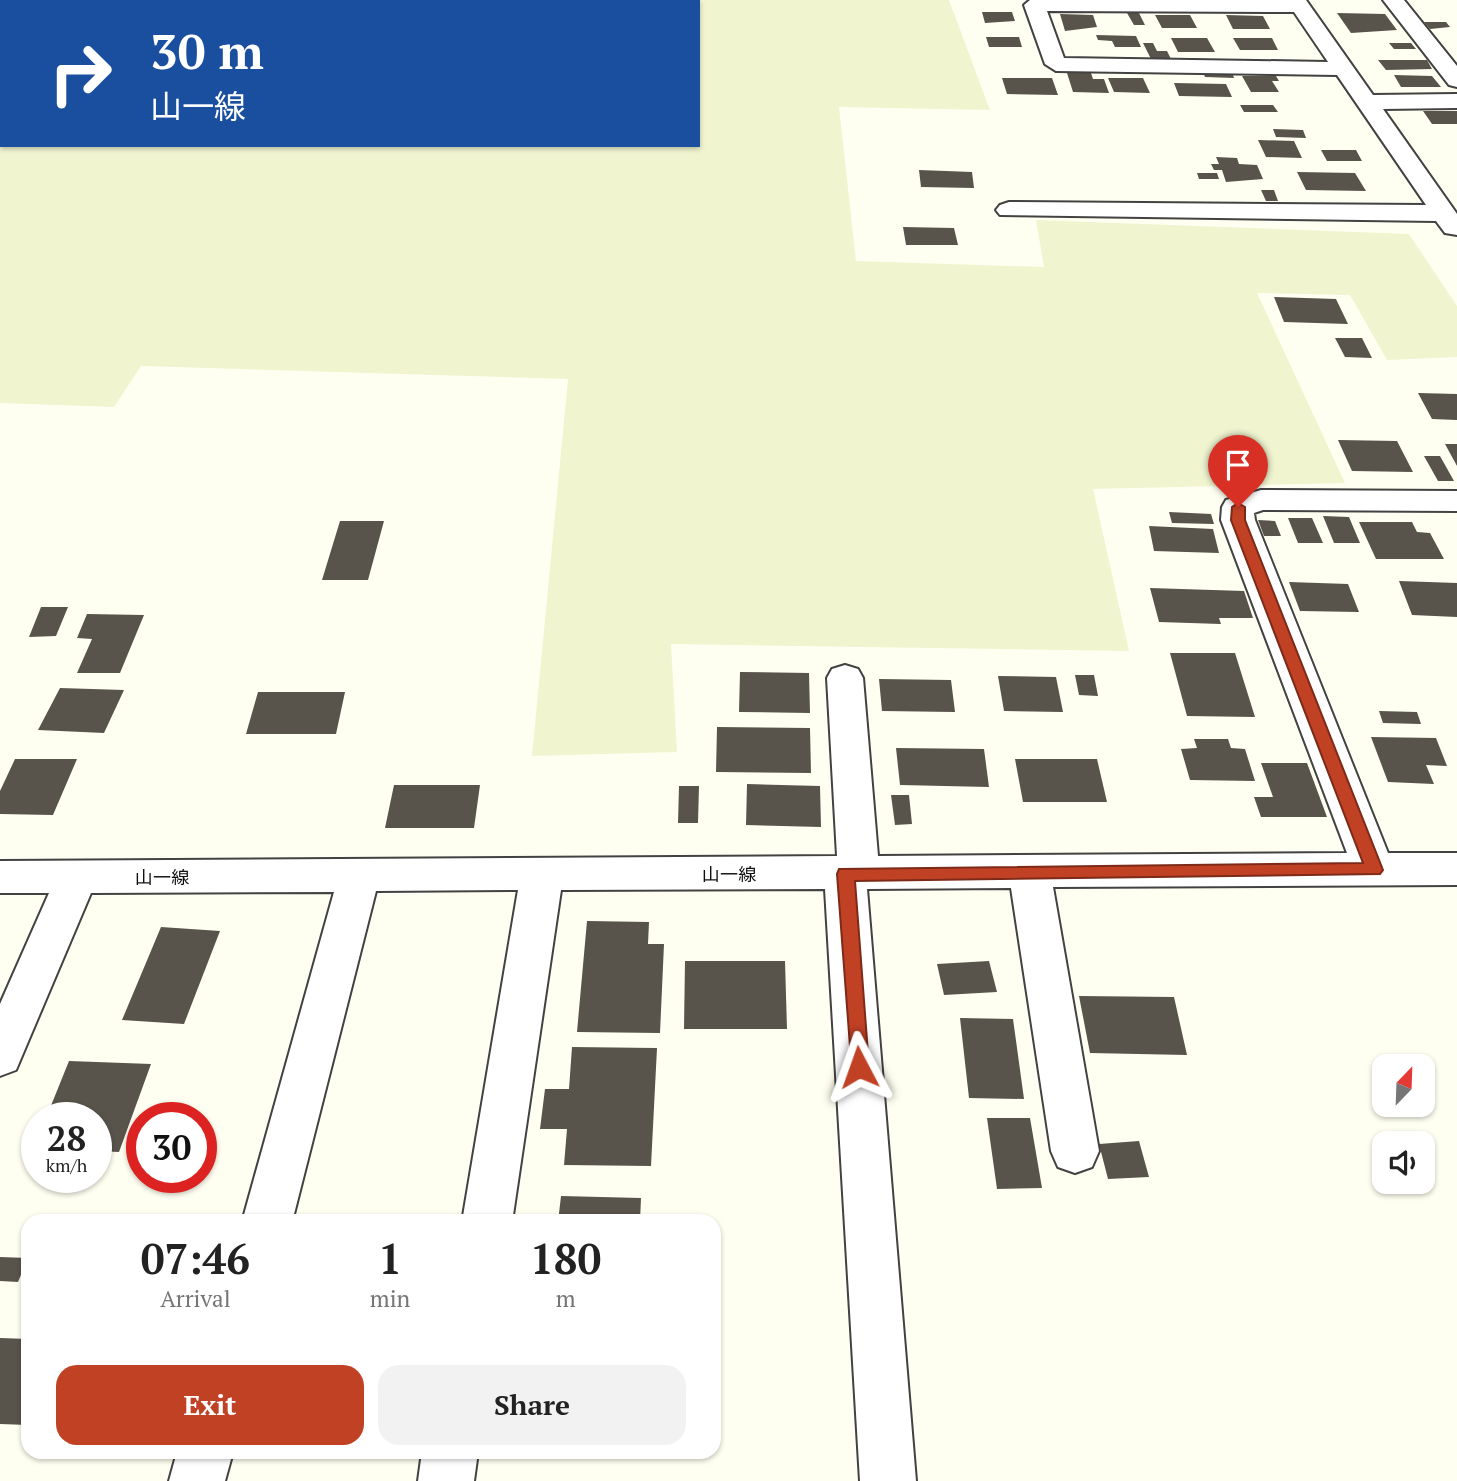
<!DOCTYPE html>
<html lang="en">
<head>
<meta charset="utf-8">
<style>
	:root { --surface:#fff; --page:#f2f2f2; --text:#222; --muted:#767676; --accent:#c14125 }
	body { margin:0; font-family:"PT Serif","Noto Sans JP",serif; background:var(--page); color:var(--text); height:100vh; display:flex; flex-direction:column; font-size:26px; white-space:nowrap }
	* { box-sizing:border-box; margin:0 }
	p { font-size:23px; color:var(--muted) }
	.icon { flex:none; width:38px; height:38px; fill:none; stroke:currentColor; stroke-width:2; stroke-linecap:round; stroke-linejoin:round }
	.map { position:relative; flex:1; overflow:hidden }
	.sheet { position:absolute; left:21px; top:1214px; width:700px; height:245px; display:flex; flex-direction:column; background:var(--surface); border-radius:21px; box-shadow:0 2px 5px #0004 }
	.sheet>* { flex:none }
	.guide { position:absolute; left:0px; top:0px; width:700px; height:147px; box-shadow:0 2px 5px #0004; background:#1a4fa0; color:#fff; overflow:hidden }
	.needle { width:46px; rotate:23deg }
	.fabs { position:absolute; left:1372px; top:1054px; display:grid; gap:14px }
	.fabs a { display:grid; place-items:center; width:63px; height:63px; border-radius:14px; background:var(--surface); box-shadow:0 2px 5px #0004; font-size:35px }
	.speed { position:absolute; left:21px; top:1102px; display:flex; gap:14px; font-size:35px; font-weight:700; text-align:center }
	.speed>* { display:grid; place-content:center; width:91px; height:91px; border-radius:50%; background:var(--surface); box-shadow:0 2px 5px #0004; line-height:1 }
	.speed small { font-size:18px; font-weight:400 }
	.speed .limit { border:10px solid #d22; background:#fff; color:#111 }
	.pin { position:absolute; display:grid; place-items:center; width:60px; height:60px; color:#fff; margin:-72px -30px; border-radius:50% 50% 50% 0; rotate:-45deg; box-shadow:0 0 7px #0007 }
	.pin .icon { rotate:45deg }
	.me { position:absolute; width:77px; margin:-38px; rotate:356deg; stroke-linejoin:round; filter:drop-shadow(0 0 5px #0008) }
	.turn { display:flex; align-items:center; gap:24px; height:147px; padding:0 35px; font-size:32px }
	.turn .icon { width:91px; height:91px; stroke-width:2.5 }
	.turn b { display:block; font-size:49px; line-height:60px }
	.eta { display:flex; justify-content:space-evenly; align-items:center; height:119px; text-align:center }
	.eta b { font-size:42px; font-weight:700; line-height:49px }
	.primary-button { display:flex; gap:14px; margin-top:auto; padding:14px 35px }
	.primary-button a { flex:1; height:80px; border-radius:21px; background:var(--accent); color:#fff; font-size:28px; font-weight:700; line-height:80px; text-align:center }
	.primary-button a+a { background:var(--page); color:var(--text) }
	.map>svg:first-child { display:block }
</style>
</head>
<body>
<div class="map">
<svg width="1457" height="1481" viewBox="0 0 1457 1481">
	<rect width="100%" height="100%" fill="#fffff1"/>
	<path fill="#f0f5d0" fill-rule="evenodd" d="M0 0H949L990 110 839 107 856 261 1044 267 1036 220 1409 234 1457 306V357L1387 360 1350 295 1257 293 1345 483 1093 489 1129 651 671 644 677 752 532 756 568 379 141 366 114 407 0 403ZM2 2H698V145H2Z"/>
	<path fill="#58534b" d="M982 12H1012L1015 21 985 23Z
		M1127 13H1139L1145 25H1134Z
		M1337 13 1385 14 1397 30 1351 33Z
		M1060 14 1093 15 1097 27 1065 31Z
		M1155 15H1190L1197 28H1162Z
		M1226 15 1263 16 1270 29H1233Z
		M1424 22H1446L1450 27 1430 29Z
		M1096 35 1136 36 1141 47H1115L1112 41 1098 40Z
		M986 37H1019L1022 47H989Z
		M1171 38H1207L1215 52H1178Z
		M1233 38H1272L1278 50H1240Z
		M1143 43H1153L1157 51H1167L1171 59H1151Z
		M1389 43H1411L1416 49H1394Z
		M1378 60H1427L1432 69 1386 70Z
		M1203 72H1232L1234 78 1205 77Z
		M1067 73H1091L1093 79H1104L1109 93 1073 92Z
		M1394 75 1432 76 1441 87H1401Z
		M1242 76H1276L1279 81H1272L1279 92H1251Z
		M1002 78H1052L1058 95 1007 94Z
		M1108 78H1143L1150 93 1114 92Z
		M1174 83 1226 84 1232 97 1179 96Z
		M1240 105H1273L1278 112H1244Z
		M1423 111H1457V124H1432Z
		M1273 129 1303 130 1306 138 1276 137Z
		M1258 140 1294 141 1302 158 1266 157Z
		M1321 150H1356L1362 161H1327Z
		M1216 157 1237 158 1239 164 1257 165 1263 179 1226 182 1222 170H1214L1211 164H1219Z
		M919 170 972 172 974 188 921 187Z
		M1297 172 1355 173 1366 191 1306 190Z
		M1197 173H1217L1219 179H1199Z
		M1261 190H1274L1278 201H1266Z
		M903 227 954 228 958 245H906Z
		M1274 297 1336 299 1348 324 1284 322Z
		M1335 338H1362L1372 358 1345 357Z
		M1418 393 1457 394V420L1432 419Z
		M1338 440 1397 441 1413 472 1352 471Z
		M1445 444H1457V466Z
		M1424 456H1440L1454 481H1438Z
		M1169 512 1211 514 1214 524 1172 523Z
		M1323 516 1349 517 1360 543H1334Z
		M1288 518H1312L1323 543H1298Z
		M1258 520 1275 521 1281 536H1264Z
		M340 521H384L368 580H322Z
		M1359 522H1412L1417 532 1430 533 1444 559H1376Z
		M1149 526 1213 529 1219 553 1154 551Z
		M1399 581 1457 583V617L1412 615Z
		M1289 582 1348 584 1359 612 1300 611Z
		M1150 588 1244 591 1253 618H1219L1221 624 1159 622Z
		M41 607H68L56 636 29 637Z
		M87 614 144 615 120 673H77L92 639 77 638Z
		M1170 653H1235L1255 717 1187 716Z
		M740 672 809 673 810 713 739 712Z
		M1075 675H1094L1098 696 1079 695Z
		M998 676 1056 677 1063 712 1004 711Z
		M879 679 951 680 955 712 882 711Z
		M60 688 124 690 104 733 38 730Z
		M258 692H345L336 734H246Z
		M1379 711 1417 712 1421 724 1383 723Z
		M717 727 810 728 811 773 716 772Z
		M1371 737 1436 738 1447 766 1426 765 1434 784 1388 782Z
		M1194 739H1228L1231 748 1245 749 1255 781 1190 780 1181 749 1197 748Z
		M896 748 984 749 989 787 900 785Z
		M15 759H77L53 815 0 814V791Z
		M1015 759H1097L1107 802H1023Z
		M1261 763H1307L1327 817H1261L1254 797H1273Z
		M747 784 820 786 821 827 746 825Z
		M394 785H480L474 828H385Z
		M679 786H699L698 823H678Z
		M891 795H909L912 824 895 825Z
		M587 921 649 922 648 944H664L660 1033 577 1032Z
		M161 927 220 931 184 1024 122 1020Z
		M685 961H785L787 1029H684Z
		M989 961 997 992 944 995 937 964Z
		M1079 996 1174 997 1187 1055 1090 1053Z
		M960 1018 1013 1019 1024 1099 969 1098Z
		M572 1047 657 1048 651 1166 564 1165 567 1129H540L545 1089H569Z
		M69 1061 151 1064 119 1152 96 1151V1118H46Z
		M987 1118H1030L1042 1188 997 1189Z
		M1139 1141 1149 1177 1108 1179 1099 1144Z
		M561 1196 641 1198 640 1222H558Z
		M0 1257 28 1258 18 1282 0 1281Z
		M0 1338 28 1339V1425L0 1424Z"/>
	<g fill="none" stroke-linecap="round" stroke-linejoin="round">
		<g stroke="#424242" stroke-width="4">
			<path id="minor" d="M1030 0H1306L1373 95 1457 94V108L1383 109 1457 214V235L1445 233 1436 221 1000 215 996 210 1000 205 1009 202 1426 205 1337 75 1056 71 1045 64 1024 5ZM1047 11 1294 12 1328 62 1064 58Z
				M1383 0H1404L1457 66V87L1449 85Z
				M1261 490 1457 491V511L1263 510 1254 513 1255 520 1388 853H1457V885L1053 887 1099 1151 1092 1167 1075 1173 1058 1167 1051 1151 1011 888 867 889 916 1481H860L825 889 561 890 512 1222H462L518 890 376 891 292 1222H242L334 892 91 893 16 1070 0 1076V1004L49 893H0V861L837 856 827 678 832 669 845 665 858 669 863 678 878 856 1347 853 1221 520 1222 507 1226 500Z
				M177 1452H233L225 1481H169Z
				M422 1452H478L474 1481H418Z"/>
		</g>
		<use href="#minor" fill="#fff" fill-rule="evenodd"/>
	</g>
	<path fill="#c14125" stroke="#7d2a18" stroke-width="2" d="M1238 503 1245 507V520L1383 870 1380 874 855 881 869 1067 866 1073 859 1076 852 1073 837 874 839 869 1363 863 1231 520 1232 507Z"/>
	<g text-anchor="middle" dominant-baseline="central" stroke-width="7" stroke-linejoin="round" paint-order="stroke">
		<g font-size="18" fill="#0f0f0f" stroke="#fff">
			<text x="729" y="874">山一線</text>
			<text x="162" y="877">山一線</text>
		</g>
	</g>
</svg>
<div class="fabs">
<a><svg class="needle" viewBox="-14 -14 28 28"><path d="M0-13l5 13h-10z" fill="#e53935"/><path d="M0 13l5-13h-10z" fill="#767676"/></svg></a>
<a><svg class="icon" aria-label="sound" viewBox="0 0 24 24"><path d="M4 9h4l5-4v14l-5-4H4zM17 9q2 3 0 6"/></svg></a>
</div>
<div class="speed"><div>28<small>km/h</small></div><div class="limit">30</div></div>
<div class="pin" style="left:1238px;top:507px;background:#d93025"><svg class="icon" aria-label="arrive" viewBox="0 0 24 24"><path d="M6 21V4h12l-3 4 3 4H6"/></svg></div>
<svg class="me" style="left:859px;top:1067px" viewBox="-20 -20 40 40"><path d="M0-17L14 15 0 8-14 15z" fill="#c14125" stroke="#fff" stroke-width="4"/></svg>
<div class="guide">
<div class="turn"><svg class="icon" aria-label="right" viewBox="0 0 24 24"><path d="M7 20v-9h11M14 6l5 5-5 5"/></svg><div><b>30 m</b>山一線</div></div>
</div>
<section class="sheet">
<div class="eta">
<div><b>07:46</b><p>Arrival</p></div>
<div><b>1</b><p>min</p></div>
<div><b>180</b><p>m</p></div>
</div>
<div class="primary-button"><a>Exit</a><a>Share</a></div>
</section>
</div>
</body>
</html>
